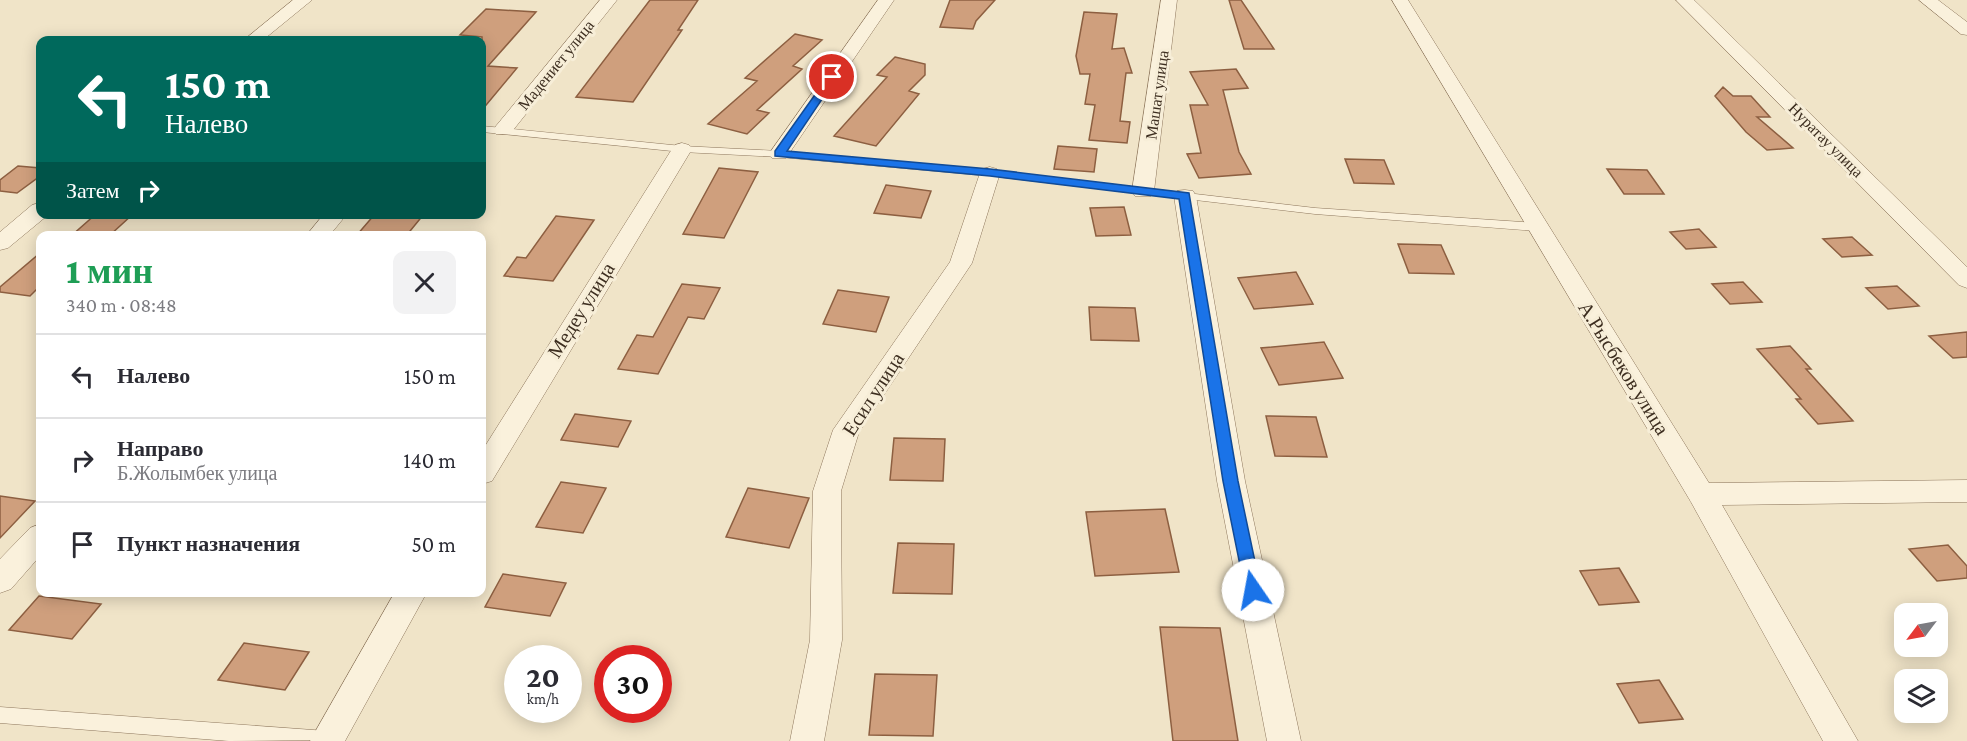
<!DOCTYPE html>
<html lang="ru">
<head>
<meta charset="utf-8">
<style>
	:root { --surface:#fff; --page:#f2f2f3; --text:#2b2b33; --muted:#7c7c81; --line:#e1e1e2 }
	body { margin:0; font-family:"Crimson Pro",serif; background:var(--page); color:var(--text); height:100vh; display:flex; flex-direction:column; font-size:22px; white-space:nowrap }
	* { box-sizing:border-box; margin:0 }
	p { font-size:20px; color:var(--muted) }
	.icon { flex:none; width:33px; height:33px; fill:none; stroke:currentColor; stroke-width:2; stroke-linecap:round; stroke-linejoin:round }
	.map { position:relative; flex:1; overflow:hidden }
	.sheet { position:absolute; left:36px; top:231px; width:450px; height:366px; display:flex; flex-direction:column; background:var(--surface); border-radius:12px; box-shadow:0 3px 15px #0003 }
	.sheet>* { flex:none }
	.banner { position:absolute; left:36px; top:36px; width:450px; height:183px; border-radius:12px; box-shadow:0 3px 15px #0003; background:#00695c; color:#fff; overflow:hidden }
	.needle { width:39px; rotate:238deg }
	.fabs { position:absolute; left:1894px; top:603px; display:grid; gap:12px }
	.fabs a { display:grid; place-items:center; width:54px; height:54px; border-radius:12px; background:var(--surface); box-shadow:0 3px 15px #0003; font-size:30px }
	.speed { position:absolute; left:504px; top:645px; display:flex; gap:12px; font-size:30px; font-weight:700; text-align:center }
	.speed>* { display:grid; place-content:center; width:78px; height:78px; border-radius:50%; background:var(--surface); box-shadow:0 3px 15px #0003; line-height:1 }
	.speed small { font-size:15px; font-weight:400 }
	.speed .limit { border:9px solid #d22; background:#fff; color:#111 }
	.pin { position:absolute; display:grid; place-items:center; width:51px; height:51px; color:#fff; margin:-26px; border:3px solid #fff; border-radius:50%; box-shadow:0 2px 6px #0007 }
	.me { position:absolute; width:66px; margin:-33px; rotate:348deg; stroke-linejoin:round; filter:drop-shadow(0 0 4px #0008) }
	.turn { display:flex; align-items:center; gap:21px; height:126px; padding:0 30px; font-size:27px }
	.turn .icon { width:78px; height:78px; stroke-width:2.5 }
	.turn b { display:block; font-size:42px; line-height:51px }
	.then { display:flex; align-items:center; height:57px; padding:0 30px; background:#0003; gap:12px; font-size:22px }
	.round { display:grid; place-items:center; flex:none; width:63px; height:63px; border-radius:12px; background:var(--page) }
	.head { display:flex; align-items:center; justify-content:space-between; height:102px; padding:0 30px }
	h1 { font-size:36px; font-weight:800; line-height:45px; color:#1e9e55 }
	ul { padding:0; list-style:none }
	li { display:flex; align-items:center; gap:18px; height:84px; padding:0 30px; border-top:2px solid var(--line) }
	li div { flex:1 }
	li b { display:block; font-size:22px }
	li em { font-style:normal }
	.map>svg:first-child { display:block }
</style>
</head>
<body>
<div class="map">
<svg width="1967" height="741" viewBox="0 0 1967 741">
	<rect width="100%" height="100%" fill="#f0e4c8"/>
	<path fill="#cf9f7d" stroke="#8d5f41" stroke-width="1.5" d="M650 0H698L678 30H682L633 102 576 97Z
		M950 0H995L976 21 973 29 940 27Z
		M1229 0H1241L1274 49H1244Z
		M486 9 536 12 488 66 517 68 482 110V37L460 35Z
		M1084 12 1117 14 1112 49 1124 48 1132 73H1126L1120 121 1130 122 1127 143 1089 140 1095 105 1085 104 1090 74H1080L1076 56Z
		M795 34 822 40 793 66 802 69 757 110 769 113 747 134 708 124 757 81 745 78Z
		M895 57 925 64V75L909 91 919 94 876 146 834 136 887 77 877 75Z
		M1236 69 1248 88 1223 90 1239 152 1251 174 1199 178 1187 154 1201 153 1190 105H1208L1190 72Z
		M1723 87 1733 96H1751L1770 117H1757L1793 148 1767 150 1746 132 1715 96Z
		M1058 146 1097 149 1094 172 1054 169Z
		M1345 159 1384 160 1394 184 1354 183Z
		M18 166 40 168V176L17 193 0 191V180Z
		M719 168 758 172 724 238 683 234Z
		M1607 169 1647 170 1664 194H1624Z
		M886 185 931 191 921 218 874 213Z
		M1124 207 1131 235 1096 236 1090 208Z
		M96 214H133L109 236H71Z
		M375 214H424L406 236H356Z
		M556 216 594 220 553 281 504 276 517 257 526 258Z
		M1699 229 1716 247 1686 249 1670 232Z
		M1852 237 1872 255 1842 257 1823 239Z
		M1398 244 1441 245 1454 274 1409 273Z
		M40 253V286L30 296 0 292V287Z
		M1296 272 1313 304 1254 309 1238 278Z
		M1743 282 1762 302 1730 304 1712 284Z
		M682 284 720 288 704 319 688 317 658 374 618 369 637 335 653 337Z
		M1897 286 1919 306 1888 309 1866 288Z
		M838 290 889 297 876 332 823 324Z
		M1089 307 1135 308 1139 341 1091 340Z
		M1967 332V357L1953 358 1929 336Z
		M1324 342 1343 378 1279 385 1261 348Z
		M1790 346 1811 369H1806L1853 421 1818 424 1796 399H1801L1757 349Z
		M575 414 631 421 618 447 561 440Z
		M1266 416 1316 417 1327 457 1275 456Z
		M894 438 945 439 943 481 890 480Z
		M561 482 606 488 583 533 536 527Z
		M748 488 809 498 789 548 726 537Z
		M0 496 35 501 0 538Z
		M1165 509 1179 572 1095 576 1086 512Z
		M898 543 954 544 952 594 893 593Z
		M1948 545 1967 566V578L1937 581 1909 549Z
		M1619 568 1639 602 1599 605 1580 571Z
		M503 574 566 583 550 616 485 607Z
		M39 596 101 604 72 639 9 630Z
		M1160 627 1220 628 1238 741H1173Z
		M244 643 309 652 285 690 218 680Z
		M875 674 937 675 933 736 869 735Z
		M1659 680 1683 719 1639 723 1617 684Z"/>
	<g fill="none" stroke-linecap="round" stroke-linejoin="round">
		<g stroke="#8d765c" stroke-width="1">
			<path id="lane" d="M482 126 682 146 779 151 990 170 1315 208 1537 223 1543 227 1537 231 1315 214 990 176 779 157 682 152 482 132Z
				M0 707 327 731 333 734 336 740 229 741 0 723Z"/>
		</g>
		<g stroke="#8d765c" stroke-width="1">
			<path id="street" d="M293 0H312L263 40H244Z
				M600 0H617L510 134H496L493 130 496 126Z
				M878 0H894L786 158H772L769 154Z
				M1161 0H1177L1154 191 1151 196H1135L1132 191Z
				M1392 0H1408L1709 483 1967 480V502L1722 505 1858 741H1823L1691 502Z
				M1676 0H1694L1967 267V288L1959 285Z
				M1919 0H1938L1967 22V35L1961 34Z
				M682 143 689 145 692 149 492 481 482 484V451L672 149 675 145Z
				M990 167 997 169 1000 173 972 263 859 432 841 491 842 640 824 741H790L810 640 813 491 833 430 950 262 980 173 983 169Z
				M1185 190 1193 191 1196 196 1245 481 1301 741H1267L1217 481 1174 196 1177 191Z
				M40 203V214L48 215 8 248 0 250V232L32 205Z
				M324 214H347L329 236H306Z
				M40 524V556L11 589 0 593V559L30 528Z
				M395 592H427L345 741H310Z"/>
		</g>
		<use href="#lane" fill="#faf1dc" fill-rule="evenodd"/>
		<use href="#street" fill="#faf1dc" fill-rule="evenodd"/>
	</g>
	<path fill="#1a73e8" stroke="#114b97" stroke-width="1.5" d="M832 74 837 77 787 151 990 169 1189 193 1238 481 1261 590 1259 594H1247L1245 590 1223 481 1179 199 990 176 775 156V151L829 75Z"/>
	<g text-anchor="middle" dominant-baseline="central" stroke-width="6" stroke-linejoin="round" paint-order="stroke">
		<g font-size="16" fill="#3d2e20" stroke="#f7eed8">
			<text transform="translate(556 65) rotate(-51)">Мадениет улица</text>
			<text transform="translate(1157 95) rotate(-82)">Машат улица</text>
			<text transform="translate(1826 140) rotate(45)">Нуратау улица</text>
		</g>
		<g font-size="20" fill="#3d2e20" stroke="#f7eed8">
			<text transform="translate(581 310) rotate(-58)">Медеу улица</text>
			<text transform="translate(1624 368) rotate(58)">А.Рысбеков улица</text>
			<text transform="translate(873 394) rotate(-57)">Есил улица</text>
		</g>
	</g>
</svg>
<div class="fabs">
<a><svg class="needle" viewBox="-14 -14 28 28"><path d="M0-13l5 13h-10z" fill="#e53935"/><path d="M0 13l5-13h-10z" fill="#7c7c81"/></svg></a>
<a><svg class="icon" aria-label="layers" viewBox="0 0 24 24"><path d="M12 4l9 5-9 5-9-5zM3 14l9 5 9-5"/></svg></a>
</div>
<div class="speed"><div>20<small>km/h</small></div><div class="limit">30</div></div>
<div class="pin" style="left:832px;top:77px;background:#d93025"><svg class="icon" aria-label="arrive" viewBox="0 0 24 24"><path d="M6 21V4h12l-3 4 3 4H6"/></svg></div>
<svg class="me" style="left:1253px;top:590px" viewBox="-20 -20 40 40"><circle r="19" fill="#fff"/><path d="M0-13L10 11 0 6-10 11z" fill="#1a73e8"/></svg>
<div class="banner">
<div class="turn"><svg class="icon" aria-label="left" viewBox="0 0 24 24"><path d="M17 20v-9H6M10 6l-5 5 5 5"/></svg><div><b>150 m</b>Налево</div></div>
<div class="then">Затем<svg class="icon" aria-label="right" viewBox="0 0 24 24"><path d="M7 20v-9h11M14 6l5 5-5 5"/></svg></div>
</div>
<section class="sheet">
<div class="head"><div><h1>1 мин</h1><p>340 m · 08:48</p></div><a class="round"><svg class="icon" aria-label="close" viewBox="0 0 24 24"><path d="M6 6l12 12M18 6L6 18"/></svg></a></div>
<ul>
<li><svg class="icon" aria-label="left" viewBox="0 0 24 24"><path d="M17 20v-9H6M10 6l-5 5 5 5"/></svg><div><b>Налево</b></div><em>150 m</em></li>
<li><svg class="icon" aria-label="right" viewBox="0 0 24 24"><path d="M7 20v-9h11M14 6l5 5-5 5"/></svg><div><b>Направо</b><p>Б.Жолымбек улица</p></div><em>140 m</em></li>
<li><svg class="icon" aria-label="arrive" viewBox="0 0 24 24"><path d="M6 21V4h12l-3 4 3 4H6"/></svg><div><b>Пункт назначения</b></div><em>50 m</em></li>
</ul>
</section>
</div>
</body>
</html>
